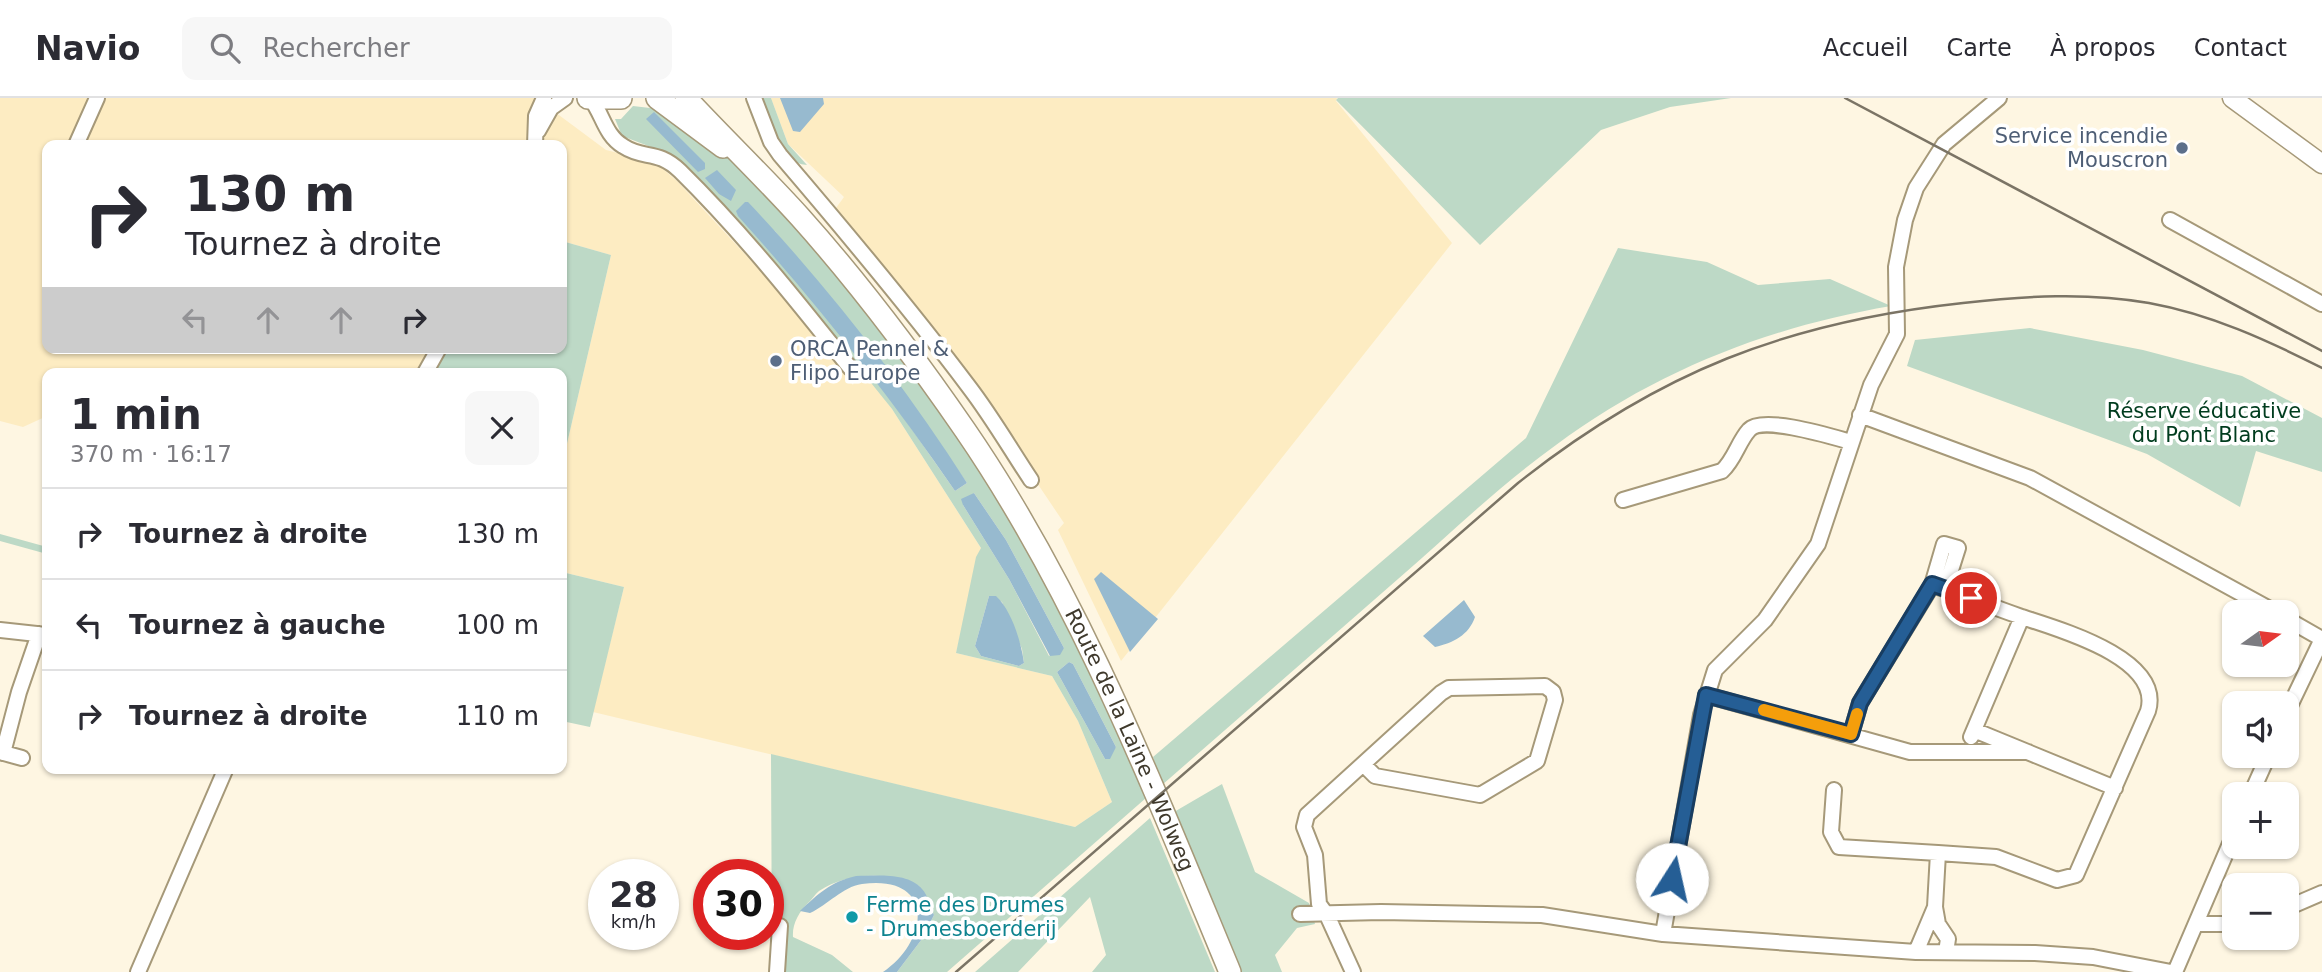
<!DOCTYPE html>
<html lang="fr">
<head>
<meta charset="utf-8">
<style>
	:root { --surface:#fff; --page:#f7f7f7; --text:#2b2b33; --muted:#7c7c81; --line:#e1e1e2 }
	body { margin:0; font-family:"DejaVu Sans",sans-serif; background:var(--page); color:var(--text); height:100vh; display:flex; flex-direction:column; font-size:26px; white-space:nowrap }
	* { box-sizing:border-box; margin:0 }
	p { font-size:23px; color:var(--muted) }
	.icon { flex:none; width:38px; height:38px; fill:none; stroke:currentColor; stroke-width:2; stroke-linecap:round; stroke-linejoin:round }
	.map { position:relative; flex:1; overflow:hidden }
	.sheet { position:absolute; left:42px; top:270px; width:525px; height:406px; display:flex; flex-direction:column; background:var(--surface); border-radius:14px; box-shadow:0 2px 5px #0004 }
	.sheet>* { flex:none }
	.top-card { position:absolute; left:42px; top:42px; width:525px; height:214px; border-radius:14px; box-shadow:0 2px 5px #0004; background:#fff; color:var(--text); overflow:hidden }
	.needle { width:46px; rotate:76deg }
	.controls { position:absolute; left:2222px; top:502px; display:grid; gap:14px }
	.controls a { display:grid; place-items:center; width:77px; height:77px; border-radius:14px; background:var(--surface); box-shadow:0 2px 5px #0004; font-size:35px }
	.speed { position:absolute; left:588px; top:761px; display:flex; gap:14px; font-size:35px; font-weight:700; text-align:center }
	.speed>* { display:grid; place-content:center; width:91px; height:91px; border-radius:50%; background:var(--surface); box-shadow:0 2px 5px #0004; line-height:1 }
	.speed small { font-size:18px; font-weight:400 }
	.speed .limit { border:10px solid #d22; background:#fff; color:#111 }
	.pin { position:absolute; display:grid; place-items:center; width:60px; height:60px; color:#fff; margin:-30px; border:4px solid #fff; border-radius:50%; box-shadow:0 2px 7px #0007 }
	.me { position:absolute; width:77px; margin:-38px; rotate:10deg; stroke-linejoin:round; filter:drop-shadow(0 0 5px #0008) }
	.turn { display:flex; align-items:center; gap:24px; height:147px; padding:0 28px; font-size:32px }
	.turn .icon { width:91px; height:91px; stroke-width:2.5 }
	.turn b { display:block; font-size:49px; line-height:60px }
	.lanes { display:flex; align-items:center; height:66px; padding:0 28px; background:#0003; justify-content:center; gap:35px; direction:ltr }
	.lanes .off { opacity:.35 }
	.round { display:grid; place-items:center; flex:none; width:74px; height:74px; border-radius:14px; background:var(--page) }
	.headline { display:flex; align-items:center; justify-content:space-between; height:119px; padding:0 28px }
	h1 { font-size:42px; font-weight:800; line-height:52px }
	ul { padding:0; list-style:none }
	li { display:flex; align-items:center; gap:21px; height:91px; padding:0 28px; border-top:2px solid var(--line) }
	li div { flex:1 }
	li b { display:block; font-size:26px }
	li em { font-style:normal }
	header { display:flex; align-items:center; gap:42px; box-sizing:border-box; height:98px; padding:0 35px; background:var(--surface); border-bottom:2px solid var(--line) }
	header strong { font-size:33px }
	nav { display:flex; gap:38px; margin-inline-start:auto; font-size:24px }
	.search { width:490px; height:63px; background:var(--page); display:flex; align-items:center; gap:18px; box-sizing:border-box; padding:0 24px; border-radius:14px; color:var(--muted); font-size:26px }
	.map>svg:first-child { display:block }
</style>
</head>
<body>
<header>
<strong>Navio</strong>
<div class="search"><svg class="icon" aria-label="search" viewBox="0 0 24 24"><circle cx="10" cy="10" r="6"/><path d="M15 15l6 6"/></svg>Rechercher</div>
<nav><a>Accueil</a><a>Carte</a><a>À propos</a><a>Contact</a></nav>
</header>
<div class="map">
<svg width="2322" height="874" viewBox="0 0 2322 874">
	<rect width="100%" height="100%" fill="#fef6e2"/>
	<path fill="#fdecc2" d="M0 0H536L606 52 655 64 677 83 782 196 853 287 859 267 892 311 981 450 956 555 1052 578 1078 623 1112 704 1075 729 593 614 624 489 562 474V367L611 157 562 143V47H47V250H447L434 275H47V318L23 329 0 323Z
		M771 0H1337L1336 3 1452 145 1121 563 1058 432 1064 425 940 241 836 110 844 99 788 46Z"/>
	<path fill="#bdd9c6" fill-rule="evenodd" d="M761 0H771L788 46 807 67C777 65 769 23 761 0Z
		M1338 0H1731L1670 9 1601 32 1480 147 1336 2Z
		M654 5C681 24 712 41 736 63 761 85 782 113 804 138 952 302 1063 496 1146 700L947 874H897L922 841 934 817 919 788C890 773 847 774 819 793 815 796 812 802 808 805 799 814 792 826 793 839L832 857 853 874H772L771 656 1075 729 1112 704 1078 623 1052 578 956 555 976 459 981 450 892 311 778 169 672 57 622 38 615 21H621L633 8 650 10ZM774 132 869 247 967 385 955 393 876 280 813 200ZM974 395 1006 442 1064 550 1049 558 1009 481 963 407ZM989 498 1002 504 1022 551 1024 565 1019 568 981 558 975 548ZM1069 564 1073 566 1116 649 1105 661 1057 574Z
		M562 143 611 157 562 367V275H434L447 250H562Z
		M1618 150 1707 164 1758 187 1830 181 1891 208C1768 229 1656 273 1556 347 1500 387 1450 436 1398 481 1319 550 1241 618 1162 687L1153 659 1526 340Z
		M2030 230 2143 252 2242 278 2322 320V374L2256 353 2240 409 2147 356 1907 268 1915 242Z
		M0 436 47 449V456L0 443Z
		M562 474 624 489 590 629 562 623Z
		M1222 686 1255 774 1309 805 1315 826 1297 830 1275 857 1282 874H1242L1174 714Z
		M1150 720 1215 874H1092L1106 857 1090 799 1018 874H975Z"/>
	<path fill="#97bacf" d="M780 0H823L824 6 800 34 793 33Z
		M654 14 705 65V71L698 74 646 21Z
		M717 72 736 92 731 103 719 96 705 80Z
		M745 104H748C829 190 903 285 967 385L955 393C887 294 818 207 738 118L736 113Z
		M974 395 1006 442 1064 550 1060 557 1050 558 1009 481 963 407 961 401Z
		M1101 474 1158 521 1130 554 1094 481Z
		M989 498H996C1012 513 1021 544 1024 565L1019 568 981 558 975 548Z
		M1464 502 1475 519C1469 537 1453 545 1435 549L1423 538Z
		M1069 564 1073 566 1116 649 1110 661H1105L1057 574Z
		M856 778C875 778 908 774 922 791 928 797 930 809 934 817L922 841 897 874H883C930 842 935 776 862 786 842 789 828 807 810 815L800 813C818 796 830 784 856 778Z"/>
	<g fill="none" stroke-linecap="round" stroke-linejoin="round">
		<g stroke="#a69979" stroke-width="18">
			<path id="minor" d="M754 0 771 44 780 57C845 133 909 209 969 289 992 319 1011 352 1031 382
				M591 1C603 17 605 37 623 48 644 62 657 51 680 73 742 134 797 203 851 271
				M538 33 551 10 565 0
				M76 47 97 0
				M535 47 536 18 544 0
				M2170 122 2322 206
				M425 275 439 250
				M1860 317 2030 380 2275 514
				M1623 402 1722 373C1735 361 1738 344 1749 332 1762 317 1833 339 1851 344
				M1932 487 1944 446 1958 450 1945 491
				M2287 521 2322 541
				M0 532 46 537
				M1706 597 1910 654H2028
				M2287 614 2322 541
				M1974 632 2115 690
				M1851 636 1860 605 1932 487C1961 496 1990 508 2019 518 2054 530 2164 559 2148 613L2076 777 2057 782 1996 759 1938 755 1935 809
				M1971 639 2022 519
				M0 654 22 660
				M3 655 19 594 39 536
				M1834 692 1831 734 1839 749 1938 755
				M2251 696 2268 658
				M2287 810 2322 795
				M1300 816 1381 814 1542 817 1663 836 1916 854 2035 855 2093 859 2171 874
				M2196 826H2235
				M1663 836 1701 617 1715 572 1765 522 1818 446 1871 287 1897 236 1896 169 1905 122 1916 90 1944 46 1999 0
				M1916 854 1935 809 1938 826 1948 841 1946 854
				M138 874 226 670
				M777 874 780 828
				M1353 874 1327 817 1319 806 1315 757 1304 729 1307 717 1441 595 1449 590 1545 588 1553 594 1555 602 1537 663 1480 697 1375 678 1363 666
				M2175 874 2235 734"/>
		</g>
		<g stroke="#a69979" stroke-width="21">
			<path id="major" d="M2232 0 2322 66"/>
		</g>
		<g stroke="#a69979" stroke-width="24">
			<g id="highway">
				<path d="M588 0H621"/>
				<path d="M657 0 723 49"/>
				<path id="s1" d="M686 0C723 40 763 78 800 119 860 186 914 258 965 332 1079 498 1153 689 1230 874"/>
			</g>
		</g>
		<use href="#minor" stroke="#fff" stroke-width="14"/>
		<use href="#major" stroke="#fff" stroke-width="18"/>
		<use href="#highway" stroke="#fff" stroke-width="21"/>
		<path stroke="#7b7465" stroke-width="2.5" d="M1845 0 2322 253
			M956 874 1518 385C1658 274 1787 224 1963 205 2025 198 2087 194 2149 205 2210 216 2267 242 2322 270"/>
	</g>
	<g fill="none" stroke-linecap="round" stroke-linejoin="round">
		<g stroke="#183d61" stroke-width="18">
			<path id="route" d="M1672 781 1706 597 1851 636 1860 605 1932 486 1971 500"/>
		</g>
		<use href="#route" stroke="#255e95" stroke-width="12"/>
		<path stroke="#f59e0b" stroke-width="12" d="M1764 612 1851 636 1857 616"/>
	</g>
	<g fill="#5c6f8a" stroke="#fff" stroke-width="2.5">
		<circle cx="2182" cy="50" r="7"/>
		<circle cx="776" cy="263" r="7"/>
	</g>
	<circle fill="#0f9aa8" stroke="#fff" stroke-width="2.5" cx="852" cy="819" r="7"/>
	<g text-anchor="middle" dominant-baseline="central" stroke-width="7" stroke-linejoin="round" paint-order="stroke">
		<g font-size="21" fill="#4e5e75" stroke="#fff" text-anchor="end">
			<text x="2168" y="38">Service incendie<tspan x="2168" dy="24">Mouscron</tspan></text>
			<text x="790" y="251" text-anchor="start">ORCA Pennel &amp;<tspan x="790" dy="24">Flipo Europe</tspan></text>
		</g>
		<g font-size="21" fill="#003c1e" stroke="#fff">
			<text x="2204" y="313">Réserve éducative<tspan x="2204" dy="24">du Pont Blanc</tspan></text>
		</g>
		<g font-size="21" fill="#3f392c" stroke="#fff">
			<text stroke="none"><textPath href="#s1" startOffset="786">Route de la Laine - Wolweg</textPath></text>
		</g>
		<g font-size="21" fill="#0d838f" stroke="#fff" text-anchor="start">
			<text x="866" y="807">Ferme des Drumes<tspan x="866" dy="24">- Drumesboerderij</tspan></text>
		</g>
	</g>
</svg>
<div class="controls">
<a><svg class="needle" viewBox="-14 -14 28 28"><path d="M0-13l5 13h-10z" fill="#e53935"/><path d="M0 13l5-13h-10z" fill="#7c7c81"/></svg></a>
<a><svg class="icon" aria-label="sound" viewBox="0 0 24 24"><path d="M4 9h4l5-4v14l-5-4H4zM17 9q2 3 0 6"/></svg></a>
<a>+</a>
<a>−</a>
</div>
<div class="speed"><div>28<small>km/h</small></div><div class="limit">30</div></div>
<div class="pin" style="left:1971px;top:500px;background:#d93025"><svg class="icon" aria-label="arrive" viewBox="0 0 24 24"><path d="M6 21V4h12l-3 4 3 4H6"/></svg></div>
<svg class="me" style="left:1672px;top:781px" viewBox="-20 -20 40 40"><circle r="19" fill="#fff"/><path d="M0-13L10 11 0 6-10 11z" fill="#255e95"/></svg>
<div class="top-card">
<div class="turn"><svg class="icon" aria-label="right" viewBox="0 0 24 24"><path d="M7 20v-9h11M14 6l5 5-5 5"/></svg><div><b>130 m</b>Tournez à droite</div></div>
<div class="lanes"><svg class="icon off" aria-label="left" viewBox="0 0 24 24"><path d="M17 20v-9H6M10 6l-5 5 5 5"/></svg><svg class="icon off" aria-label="ahead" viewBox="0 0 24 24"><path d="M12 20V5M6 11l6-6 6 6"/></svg><svg class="icon off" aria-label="ahead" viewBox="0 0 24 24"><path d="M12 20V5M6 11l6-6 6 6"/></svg><svg class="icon" aria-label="right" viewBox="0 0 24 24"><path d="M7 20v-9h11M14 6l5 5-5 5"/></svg></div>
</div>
<section class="sheet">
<div class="headline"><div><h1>1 min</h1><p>370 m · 16:17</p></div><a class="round"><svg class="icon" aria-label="close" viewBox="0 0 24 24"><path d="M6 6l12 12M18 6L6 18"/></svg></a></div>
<ul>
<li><svg class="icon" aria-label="right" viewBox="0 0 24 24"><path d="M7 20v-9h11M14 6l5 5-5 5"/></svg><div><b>Tournez à droite</b></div><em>130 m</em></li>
<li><svg class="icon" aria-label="left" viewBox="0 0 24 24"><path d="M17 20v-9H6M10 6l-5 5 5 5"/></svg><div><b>Tournez à gauche</b></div><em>100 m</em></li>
<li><svg class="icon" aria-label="right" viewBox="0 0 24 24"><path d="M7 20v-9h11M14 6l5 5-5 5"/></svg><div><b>Tournez à droite</b></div><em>110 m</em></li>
</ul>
</section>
</div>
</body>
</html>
